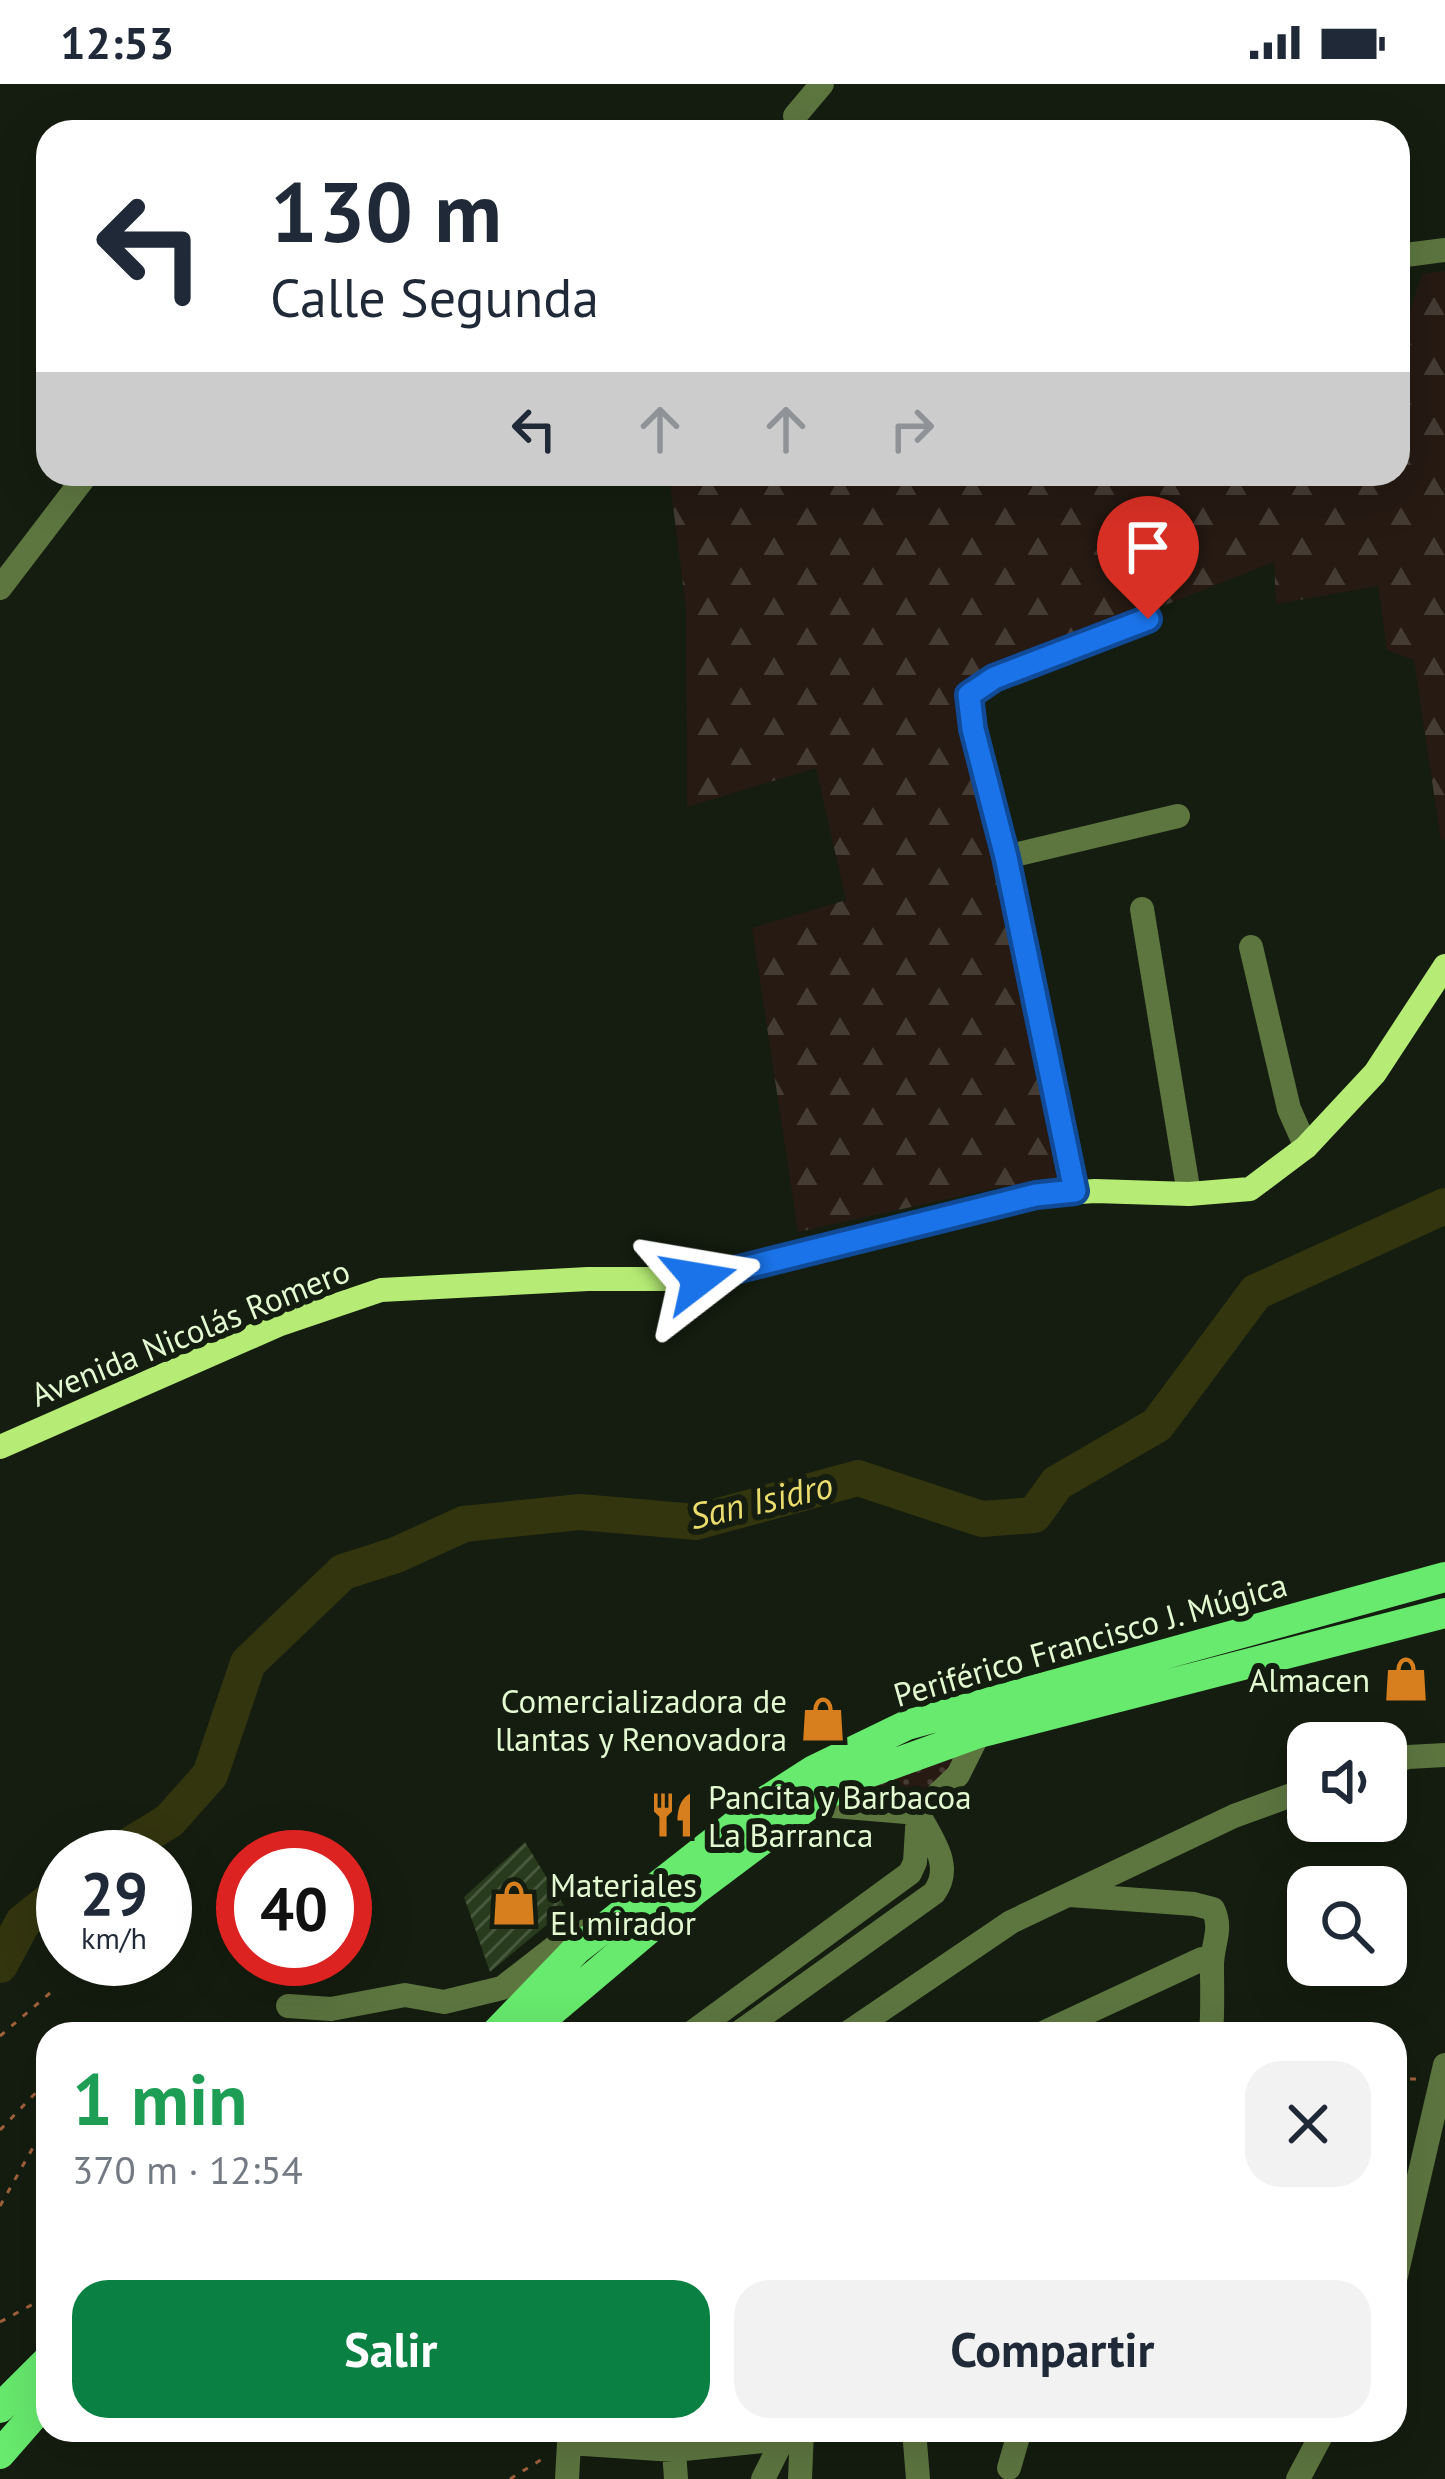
<!DOCTYPE html>
<html lang="es">
<head>
<meta charset="utf-8">
<style>
	:root { --surface:#fff; --page:#f2f2f3; --text:#1f2937; --muted:#747a83; --accent:#0b8043 }
	body { margin:0; font-family:"PT Sans",sans-serif; background:var(--page); color:var(--text); height:100vh; display:flex; flex-direction:column; font-size:45px; white-space:nowrap }
	* { box-sizing:border-box; margin:0 }
	p { font-size:39px; color:var(--muted) }
	.icon { flex:none; width:66px; height:66px; fill:none; stroke:currentColor; stroke-width:2; stroke-linecap:round; stroke-linejoin:round }
	.map { position:relative; flex:1; overflow:hidden }
	.drawer { position:absolute; left:36px; top:1938px; width:1371px; height:420px; display:flex; flex-direction:column; background:var(--surface); border-radius:36px; box-shadow:0 12px 48px #0002 }
	.drawer>* { flex:none }
	.guide { position:absolute; left:36px; top:36px; width:1374px; height:366px; border-radius:36px; box-shadow:0 12px 48px #0002; background:#fff; color:var(--text); overflow:hidden }
	.tools { position:absolute; left:1287px; top:1638px; display:grid; gap:24px }
	.tools a { display:grid; place-items:center; width:120px; height:120px; border-radius:24px; background:var(--surface); box-shadow:0 12px 48px #0002; font-size:60px }
	.speed { position:absolute; left:36px; top:1746px; display:flex; gap:24px; font-size:60px; font-weight:700; text-align:center }
	.speed>* { display:grid; place-content:center; width:156px; height:156px; border-radius:50%; background:var(--surface); box-shadow:0 12px 48px #0002; line-height:1 }
	.speed small { font-size:30px; font-weight:400 }
	.speed .limit { border:18px solid #d22; background:#fff; color:#111 }
	.pin { position:absolute; display:grid; place-items:center; width:102px; height:102px; color:#fff; margin:-123px -51px; border-radius:50% 50% 50% 0; rotate:-45deg; box-shadow:0 0 12px #0007 }
	.pin .icon { rotate:45deg }
	.me { position:absolute; width:132px; margin:-66px; rotate:76deg; stroke-linejoin:round; filter:drop-shadow(0 0 9px #0008) }
	.turn { display:flex; align-items:center; gap:42px; height:252px; padding:0 36px; font-size:54px }
	.turn .icon { width:156px; height:156px; stroke-width:2.5 }
	.turn b { display:block; font-size:84px; line-height:102px }
	.lanes { display:flex; align-items:center; height:114px; padding:0 36px; background:#0003; justify-content:center; gap:60px; direction:ltr }
	.lanes .off { opacity:.35 }
	.round { display:grid; place-items:center; flex:none; width:126px; height:126px; border-radius:36px; background:var(--page) }
	.summary { display:flex; align-items:center; justify-content:space-between; height:204px; padding:0 36px }
	h1 { font-size:72px; font-weight:800; line-height:90px; color:#1e9e55 }
	.cta { display:flex; gap:24px; margin-top:auto; padding:24px 36px }
	.cta a { flex:1; height:138px; border-radius:36px; background:var(--accent); color:#fff; font-size:48px; font-weight:800; line-height:138px; text-align:center }
	.cta a+a { background:var(--page); color:var(--text) }
	.status { display:flex; justify-content:space-between; align-items:center; height:84px; padding:0 60px; background:var(--surface); direction:ltr }
	.status svg { height:33px; fill:currentColor }
	.map>svg:first-child { display:block }
</style>
</head>
<body>
<div class="status"><b>12:53</b><svg viewBox="0 0 49 12"><path d="M0 12V9h3v3zM5 12V6h3v6zM10 12V3h3v9zM15 12V0h3v12zM26 1h20v11H26zM47 4h2v5h-2z"/></svg></div>
<div class="map">
<svg width="1445" height="2395" viewBox="0 0 1445 2395">
	<defs>
		<pattern id="forest-firs" width="22" height="20" patternUnits="userSpaceOnUse" patternTransform="scale(3)"><rect width="22" height="20" fill="#261a13"/><path d="M5 1l3.5 6h-7zM16 11l3.5 6h-7z" fill="#453c34"/></pattern>
		<pattern id="park-dots" width="8" height="8" patternUnits="userSpaceOnUse" patternTransform="scale(3)"><rect width="8" height="8" fill="#261a13"/><path d="M2 2h.1M6 6h.1" fill="none" stroke="#453c34" stroke-width="1.8" stroke-linecap="round"/></pattern>
		<pattern id="building-hatch" width="6" height="6" patternUnits="userSpaceOnUse" patternTransform="scale(3)"><rect width="6" height="6" fill="#283b1d"/><path d="M-1 1l2-2M0 6l6-6M5 7l2-2" fill="none" stroke="#47583d"/></pattern>
	</defs>
	<rect width="100%" height="100%" fill="#141d0f"/>
	<path fill="url(#forest-firs)" d="M1445 187V755L1441 757 1414 576 1387 566 1378 502 1276 520 1274 478 1150 527 959 617 1066 1096 1002 1103 798 1148 752 844 846 816 816 684 687 723 686 524 669 390H1398V263L1422 190Z"/>
	<path fill="url(#park-dots)" d="M968 1663 917 1723 834 1719 871 1695Z"/>
	<g fill="none" stroke-linecap="round" stroke-linejoin="round">
		<path stroke="#33350f" stroke-width="36" d="M110 1773 169 1737 210 1691 248 1579 343 1488 396 1471 464 1440 580 1428 696 1438 858 1394 982 1435 1034 1431 1057 1399 1157 1341 1256 1208 1445 1122
			M0 1881 23 1838 63 1806"/>
	</g>
	<path fill="url(#building-hatch)" d="M525 1758 566 1825 490 1888 464 1813Z"/>
	<g fill="none" stroke-linecap="round" stroke-linejoin="round">
		<path stroke="#a0613d" stroke-width="3" stroke-dasharray="6 9" stroke-linecap="butt" d="M0 1952 50 1909
			M1395 1995H1417
			M0 2046 48 1996
			M0 2122 48 2037
			M0 2238 48 2212
			M510 2395 547 2372"/>
		<path stroke="#5d7640" stroke-width="24" d="M795 32 822 0
			M1398 172 1445 166
			M0 504 87 390
			M1006 773 1178 732
			M1142 825 1189 1110
			M1251 863 1289 1025 1306 1063
			M1075 1107 1006 773 973 645 969 611 994 594 1149 534
			M1386 1680 1408 1673 1445 1671
			M810 1720 918 1729
			M1070 1811 1194 1820 1213 1825C1223 1846 1212 1859 1212 1882 1212 1905 1213 1926 1211 1950
			M288 1922 331 1925 405 1911 444 1918 502 1904 565 1855 596 1843
			M690 1950 910 1789 915 1778 918 1729 958 1691 979 1649
			M737 1950 934 1809C954 1782 932 1756 918 1729
			M846 1950 1011 1838 1234 1732 1308 1705
			M1041 1950 1202 1875 1212 1879
			M1395 2196 1445 1981
			M914 2346 918 2395
			M674 2366 676 2395
			M1009 2384 1020 2346
			M567 2395 569 2359 674 2366 783 2355 763 2395
			M800 2395 802 2346
			M1298 2395 1324 2346"/>
		<path stroke="#b6ec75" stroke-width="24" d="M0 1363 278 1241 381 1206 588 1195H699L1036 1111 1095 1107 1189 1110 1250 1105 1306 1063 1375 989 1445 882"/>
		<path stroke="#67ea6d" stroke-width="30" d="M495 1950 576 1866 767 1716 814 1686 907 1641 1445 1493
			M529 1950 546 1932 694 1807 810 1720 857 1693 979 1649 1445 1529
			M0 2324 48 2276
			M0 2370 48 2315"/>
	</g>
	<g fill="none" stroke-linecap="round" stroke-linejoin="round">
		<g stroke="#114b97" stroke-width="30">
			<path id="route" d="M699 1195 1036 1111 1075 1107 1006 773 973 645 969 611 994 594 1148 535"/>
		</g>
		<use href="#route" stroke="#1a73e8" stroke-width="21"/>
	</g>
	<defs>
		<g id="shop-bare" transform="scale(3.6)"><path d="M-5-2.5h2.3a2.7 3.5 0 0 1 5.4 0H5L5.5 6h-11ZM-1.5-2.5h3a1.5 2.3 0 0 0-3 0Z" fill="#d77f1e" stroke="#141d0f" stroke-width="2.5" paint-order="stroke"/></g>
		<g id="restaurant-bare" transform="scale(3.6)"><path d="M-5-6h1v4h1v-4h1v4h1v-4h1v5L-1.5 .5V6h-2V.5L-5-1ZM5-6V6H3V1.5H1.5Q1.5-4 5-6Z" fill="#d77f1e" stroke="#141d0f" stroke-width="2.5" paint-order="stroke"/></g>
	</defs>
	<g fill-rule="evenodd">
		<use href="#shop-bare" x="1406" y="1595"/>
		<use href="#shop-bare" x="823" y="1635"/>
		<use href="#restaurant-bare" x="672" y="1731"/>
		<use href="#shop-bare" x="514" y="1819"/>
	</g>
	<g text-anchor="middle" dominant-baseline="central" stroke-width="12" stroke-linejoin="round" paint-order="stroke">
		<g font-size="33" fill="#e3f9d1" stroke="#141d0f">
			<text transform="translate(190 1248) rotate(-22)">Avenida Nicolás Romero</text>
			<text transform="translate(1090 1555) rotate(-16)">Periférico Francisco J. Múgica</text>
		</g>
		<g font-size="33" fill="#e3f9d1" stroke="#141d0f" text-anchor="end">
			<text x="1370" y="1595">Almacen</text>
			<text x="787" y="1616">Comercializadora de<tspan x="787" dy="38">llantas y Renovadora</tspan></text>
			<text x="708" y="1712" text-anchor="start">Pancita y Barbacoa<tspan x="708" dy="38">La Barranca</tspan></text>
			<text x="550" y="1800" text-anchor="start">Materiales<tspan x="550" dy="38">El mirador</tspan></text>
		</g>
		<g font-size="36" font-style="italic" fill="#ebdd6d" stroke="#141d0f">
			<text transform="translate(761 1416) rotate(-13)">San Isidro</text>
		</g>
	</g>
</svg>
<div class="tools">
<a><svg class="icon" aria-label="sound" viewBox="0 0 24 24"><path d="M4 9h4l5-4v14l-5-4H4zM17 9q2 3 0 6"/></svg></a>
<a><svg class="icon" aria-label="search" viewBox="0 0 24 24"><circle cx="10" cy="10" r="6"/><path d="M15 15l6 6"/></svg></a>
</div>
<div class="speed"><div>29<small>km/h</small></div><div class="limit">40</div></div>
<div class="pin" style="left:1148px;top:535px;background:#d93025"><svg class="icon" aria-label="arrive" viewBox="0 0 24 24"><path d="M6 21V4h12l-3 4 3 4H6"/></svg></div>
<svg class="me" style="left:699px;top:1195px" viewBox="-20 -20 40 40"><path d="M0-17L14 15 0 8-14 15z" fill="#1a73e8" stroke="#fff" stroke-width="4"/></svg>
<div class="guide">
<div class="turn"><svg class="icon" aria-label="left" viewBox="0 0 24 24"><path d="M17 20v-9H6M10 6l-5 5 5 5"/></svg><div><b>130 m</b>Calle Segunda</div></div>
<div class="lanes"><svg class="icon" aria-label="left" viewBox="0 0 24 24"><path d="M17 20v-9H6M10 6l-5 5 5 5"/></svg><svg class="icon off" aria-label="ahead" viewBox="0 0 24 24"><path d="M12 20V5M6 11l6-6 6 6"/></svg><svg class="icon off" aria-label="ahead" viewBox="0 0 24 24"><path d="M12 20V5M6 11l6-6 6 6"/></svg><svg class="icon off" aria-label="right" viewBox="0 0 24 24"><path d="M7 20v-9h11M14 6l5 5-5 5"/></svg></div>
</div>
<section class="drawer">
<div class="summary"><div><h1>1 min</h1><p>370 m · 12:54</p></div><a class="round"><svg class="icon" aria-label="close" viewBox="0 0 24 24"><path d="M6 6l12 12M18 6L6 18"/></svg></a></div>
<div class="cta"><a>Salir</a><a>Compartir</a></div>
</section>
</div>
</body>
</html>
